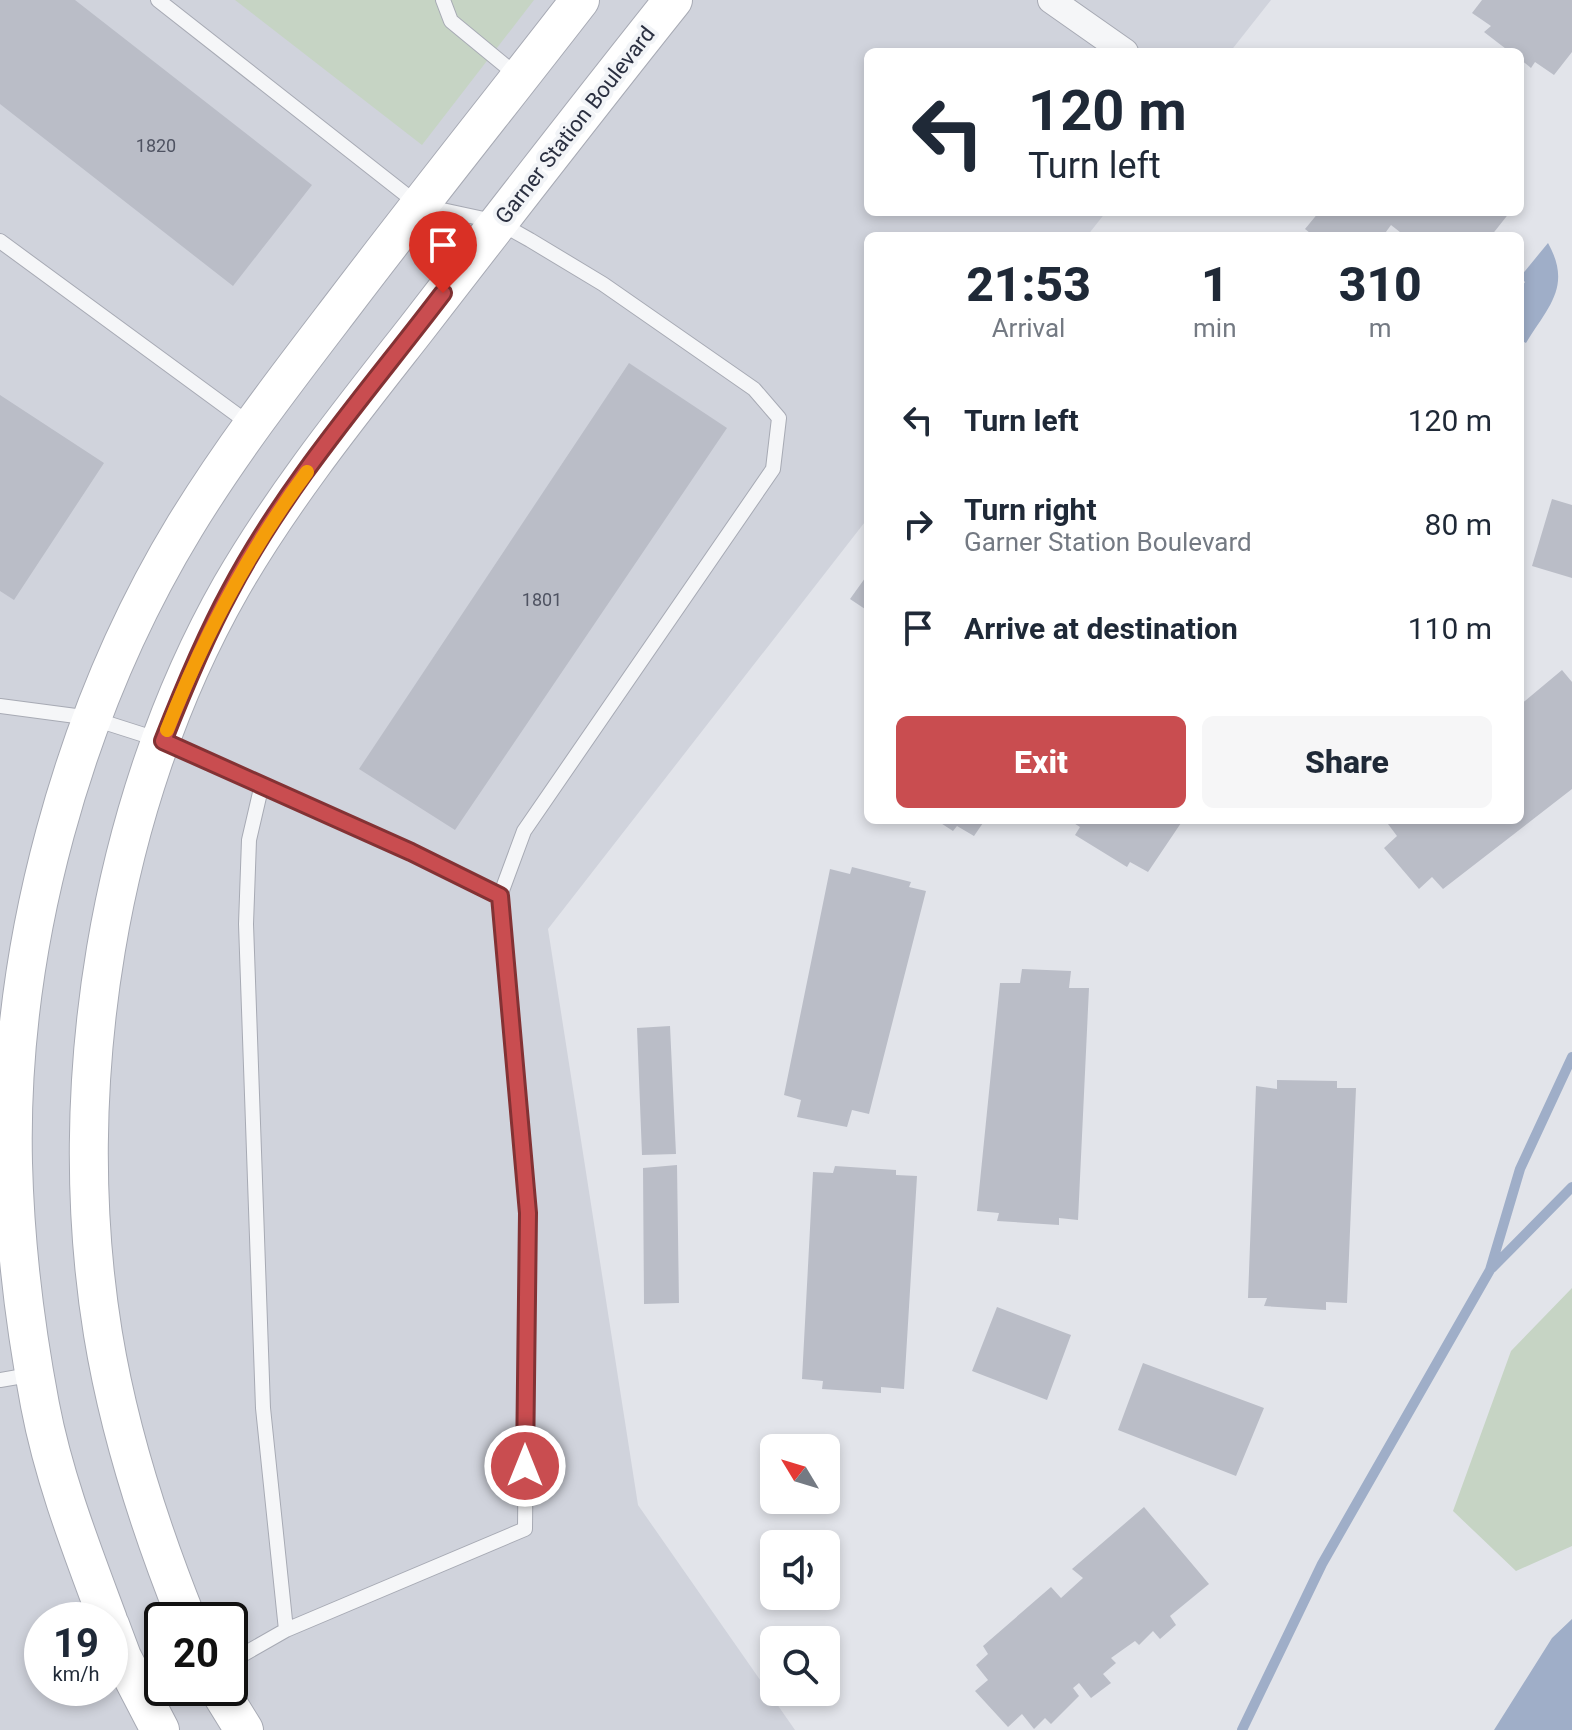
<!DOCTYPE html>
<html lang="en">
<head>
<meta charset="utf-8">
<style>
	:root { --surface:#fff; --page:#f6f6f7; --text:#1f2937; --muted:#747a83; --accent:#c94d50 }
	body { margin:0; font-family:Roboto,sans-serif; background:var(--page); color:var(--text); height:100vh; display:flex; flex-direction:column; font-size:30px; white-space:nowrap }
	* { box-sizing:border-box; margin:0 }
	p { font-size:26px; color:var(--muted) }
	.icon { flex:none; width:44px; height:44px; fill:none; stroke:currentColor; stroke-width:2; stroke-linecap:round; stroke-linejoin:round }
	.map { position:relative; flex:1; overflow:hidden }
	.panel { position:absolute; left:864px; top:232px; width:660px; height:592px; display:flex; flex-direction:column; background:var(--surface); border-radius:12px; box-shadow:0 4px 12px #0003 }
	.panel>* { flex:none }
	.top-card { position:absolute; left:864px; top:48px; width:660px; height:168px; border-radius:12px; box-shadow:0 4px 12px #0003; background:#fff; color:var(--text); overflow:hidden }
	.needle { width:52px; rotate:308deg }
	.buttons { position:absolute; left:760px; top:1434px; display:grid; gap:16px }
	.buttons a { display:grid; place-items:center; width:80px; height:80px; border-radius:12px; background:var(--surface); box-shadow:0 4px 12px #0003; font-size:40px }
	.speed { position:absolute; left:24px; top:1602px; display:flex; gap:16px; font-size:40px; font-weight:700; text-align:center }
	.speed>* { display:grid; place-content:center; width:104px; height:104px; border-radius:50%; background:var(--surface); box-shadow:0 4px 12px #0003; line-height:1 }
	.speed small { font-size:20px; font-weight:400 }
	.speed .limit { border:4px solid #111; border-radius:12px; background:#fff; color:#111 }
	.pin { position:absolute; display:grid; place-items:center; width:68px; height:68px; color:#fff; margin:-82px -34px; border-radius:50% 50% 50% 0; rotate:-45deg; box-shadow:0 0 8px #0007 }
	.pin .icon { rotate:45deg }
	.me { position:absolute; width:88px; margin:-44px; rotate:0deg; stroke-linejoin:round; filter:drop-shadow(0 0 6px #0008) }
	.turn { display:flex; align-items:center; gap:28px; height:168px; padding:0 32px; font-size:36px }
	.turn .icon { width:104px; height:104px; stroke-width:2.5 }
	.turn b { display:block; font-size:56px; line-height:68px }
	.eta { display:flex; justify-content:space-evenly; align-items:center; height:136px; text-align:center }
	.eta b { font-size:48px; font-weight:800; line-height:56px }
	.cta { display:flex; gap:16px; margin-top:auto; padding:16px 32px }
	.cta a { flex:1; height:92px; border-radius:12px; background:var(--accent); color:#fff; font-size:32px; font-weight:800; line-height:92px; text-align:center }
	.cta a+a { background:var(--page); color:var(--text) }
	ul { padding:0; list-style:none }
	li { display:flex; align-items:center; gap:24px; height:104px; padding:0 32px }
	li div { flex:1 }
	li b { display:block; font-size:30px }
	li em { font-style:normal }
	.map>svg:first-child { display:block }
</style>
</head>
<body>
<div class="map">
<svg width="1572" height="1730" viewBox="0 0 1572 1730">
	<rect width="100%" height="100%" fill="#e2e4ea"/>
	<path fill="#d0d3dc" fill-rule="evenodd" d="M0 0H1271L1230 52H868V212H1106L1087 236H868V518L548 929 638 1505 795 1730H0ZM42 1620H110V1688H42ZM162 1620H230V1688H162Z"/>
	<path fill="#c6d4c4" d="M235 0H534L422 145Z
		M1572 1288V1546L1516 1571 1453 1511 1511 1351Z"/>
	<path fill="#9faec8" d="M1548 243C1572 286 1549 306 1526 343L1520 340V289L1525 282 1520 277Z
		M1572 1619V1730H1494L1552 1638Z"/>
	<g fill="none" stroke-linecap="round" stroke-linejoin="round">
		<path stroke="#9faec8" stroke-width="10" d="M1492 1268 1572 1187
			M1242 1730 1322 1564 1490 1270 1520 1169 1572 1057"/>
	</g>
	<path fill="#babdc7" d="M0 0H75L312 185 233 286 0 104Z
		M1482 0H1572V52L1554 75 1535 62 1531 68 1520 59V52H1510L1484 32 1491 26 1472 13Z
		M1319 212 1324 216 1327 212H1510L1491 236H1405L1391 225 1383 236H1308L1310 233 1305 229Z
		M629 363 727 428 455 830 359 769Z
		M0 395 104 463 14 600 0 591Z
		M1552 499 1572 505V578L1532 566Z
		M868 574V611L850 599Z
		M1562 670 1572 682V789L1443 889 1432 877 1419 889 1384 848 1397 836 1385 820H1520V705Z
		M936 820H985L974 836 957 826 953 831Z
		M1069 820H1183L1148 872 1130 862 1127 867 1075 835 1080 827Z
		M852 867 911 882 909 887 926 891 869 1114 852 1110 847 1127 797 1117 801 1100 784 1095 830 869 850 874Z
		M1022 969 1071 971 1069 988H1089L1078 1220 1059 1218V1225L997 1221 999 1213 977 1211 1000 983H1020Z
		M670 1026 676 1154 642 1155 637 1028Z
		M1277 1080 1337 1081V1088H1356L1347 1303 1326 1302V1310L1264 1306 1267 1298H1248L1256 1086 1277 1089Z
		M677 1165 679 1303 644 1304 643 1168Z
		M835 1166 896 1170V1175L917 1176 904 1389 881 1387V1393L822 1389 823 1381 802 1379 813 1172 833 1173Z
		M997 1307 1071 1335 1047 1400 972 1371Z
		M1143 1363 1264 1408 1236 1476 1118 1430Z
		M1144 1507 1209 1584 1170 1616 1176 1625 1160 1639 1153 1631 1139 1645 1135 1641 1111 1658 1116 1663 1103 1674 1111 1683 1091 1698 1079 1683 1073 1688 1079 1696 1051 1724 1045 1718 1034 1729 1022 1714 1008 1727 975 1691 988 1680 976 1665 988 1654 983 1646 1051 1587 1061 1598 1083 1578 1072 1569Z"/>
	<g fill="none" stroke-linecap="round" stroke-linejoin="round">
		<g stroke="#a7aab4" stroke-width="16">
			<path id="lane" d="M443 0 451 21 519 77
				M0 241 251 425
				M0 706 91 718 163 741 411 852 500 896 524 831 773 469 779 418 754 389 603 284 530 240 498 222 419 205 158 0
				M262 784 249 840 246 924 263 1408 286 1630
				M0 1380 35 1374
				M230 1662 286 1630 525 1529 528 1213 500 896
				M145 1702 177 1688"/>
		</g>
		<g stroke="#a7aab4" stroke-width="28">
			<path id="street" d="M1051 0 1125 52"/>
		</g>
		<g stroke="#a7aab4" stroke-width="40">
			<path id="secondary" d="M108 1620C82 1550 54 1479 40 1405 25 1326 15 1244 13 1163 8 948 73 710 185 526 232 449 287 378 342 306 420 203 501 102 580 0
				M187 1620C150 1528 119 1432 103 1334 63 1089 108 803 231 587 284 495 351 412 416 329 501 219 586 109 673 0
				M110 1625 122 1657 160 1730
				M218 1688 244 1730"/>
		</g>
		<use href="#lane" stroke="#f5f6f8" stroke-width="14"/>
		<use href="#street" stroke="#f5f6f8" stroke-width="26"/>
		<use href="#secondary" stroke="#fff" stroke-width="38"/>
	</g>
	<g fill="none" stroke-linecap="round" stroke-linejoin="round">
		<g stroke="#833234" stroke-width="20">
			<path id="route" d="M443 293C370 389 287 483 230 591 204 639 183 690 163 741L411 852 500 896 528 1213 525 1466"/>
		</g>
		<use href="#route" stroke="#c94d50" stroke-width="14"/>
		<path stroke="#f59e0b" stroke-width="14" d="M167 730C203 638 248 552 307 472"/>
	</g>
	<g text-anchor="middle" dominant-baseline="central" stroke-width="8" stroke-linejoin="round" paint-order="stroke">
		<g font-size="18" fill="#4f5362">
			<text x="156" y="145">1820</text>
			<text x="542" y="599">1801</text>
		</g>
		<g font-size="22" fill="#2b3041" stroke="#f2f4f7">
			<text transform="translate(575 125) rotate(-52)">Garner Station Boulevard</text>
		</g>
	</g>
</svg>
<div class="buttons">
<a><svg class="needle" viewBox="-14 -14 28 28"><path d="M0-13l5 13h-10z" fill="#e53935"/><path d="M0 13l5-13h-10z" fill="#747a83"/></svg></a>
<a><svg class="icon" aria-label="sound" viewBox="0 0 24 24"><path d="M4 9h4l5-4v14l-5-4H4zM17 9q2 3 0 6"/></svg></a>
<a><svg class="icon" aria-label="search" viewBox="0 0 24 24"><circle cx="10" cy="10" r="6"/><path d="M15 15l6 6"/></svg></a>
</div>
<div class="speed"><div>19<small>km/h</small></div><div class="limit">20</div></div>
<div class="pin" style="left:443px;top:293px;background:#d93025"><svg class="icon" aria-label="arrive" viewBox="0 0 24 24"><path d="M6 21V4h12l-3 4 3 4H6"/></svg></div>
<svg class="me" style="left:525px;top:1466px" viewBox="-20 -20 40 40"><circle r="17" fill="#c94d50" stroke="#fff" stroke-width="3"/><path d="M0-11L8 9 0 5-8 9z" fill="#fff"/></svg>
<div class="top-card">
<div class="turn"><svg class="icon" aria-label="left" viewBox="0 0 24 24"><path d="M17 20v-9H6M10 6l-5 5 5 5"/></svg><div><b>120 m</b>Turn left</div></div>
</div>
<section class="panel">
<div class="eta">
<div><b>21:53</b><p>Arrival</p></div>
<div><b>1</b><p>min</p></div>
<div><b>310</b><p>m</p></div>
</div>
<ul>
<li><svg class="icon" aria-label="left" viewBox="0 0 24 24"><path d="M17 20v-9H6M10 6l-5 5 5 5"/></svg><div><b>Turn left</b></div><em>120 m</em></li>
<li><svg class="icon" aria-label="right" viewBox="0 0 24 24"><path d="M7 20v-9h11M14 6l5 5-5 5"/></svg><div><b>Turn right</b><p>Garner Station Boulevard</p></div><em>80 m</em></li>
<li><svg class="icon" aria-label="arrive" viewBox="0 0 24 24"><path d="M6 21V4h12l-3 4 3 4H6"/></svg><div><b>Arrive at destination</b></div><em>110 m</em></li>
</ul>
<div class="cta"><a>Exit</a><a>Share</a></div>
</section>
</div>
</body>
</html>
